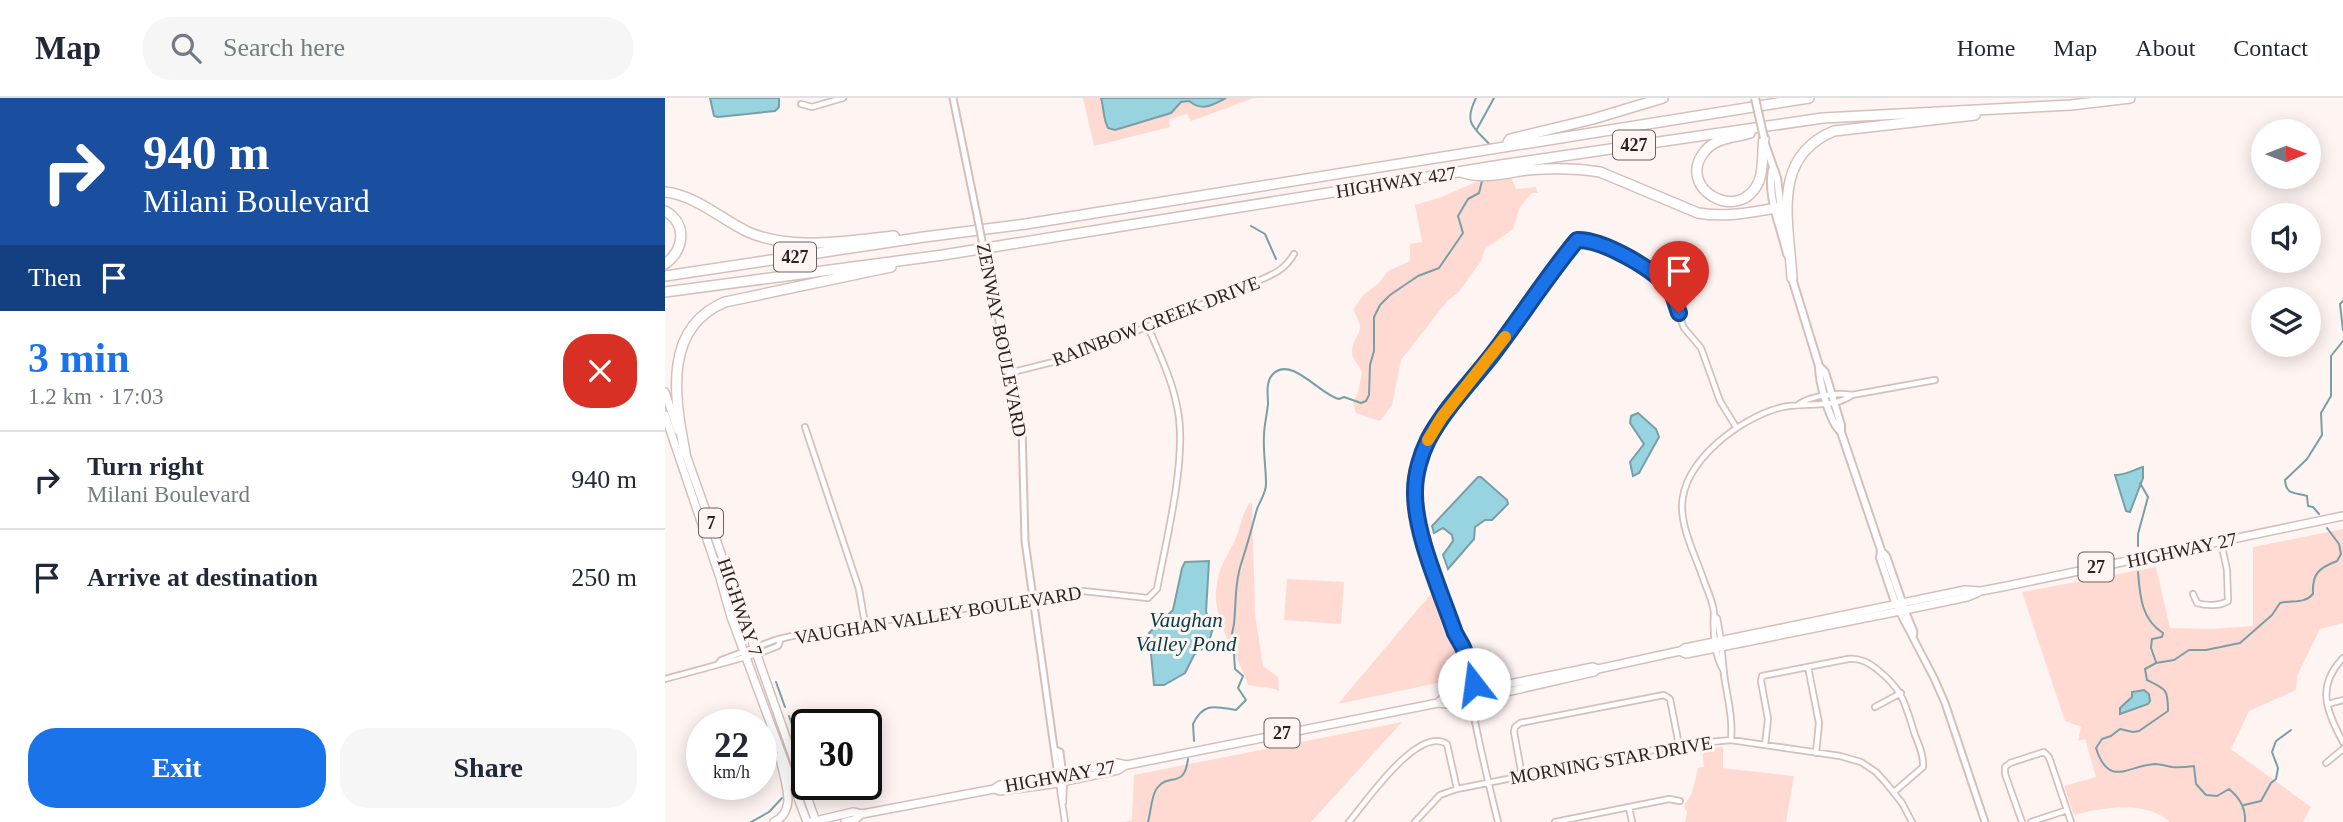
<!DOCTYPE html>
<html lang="en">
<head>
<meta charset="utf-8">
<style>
	:root { --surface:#fff; --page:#f6f6f7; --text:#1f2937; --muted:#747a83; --line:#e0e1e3; --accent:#1a73e8 }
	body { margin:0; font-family:Georgia,serif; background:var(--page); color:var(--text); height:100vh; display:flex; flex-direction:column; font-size:26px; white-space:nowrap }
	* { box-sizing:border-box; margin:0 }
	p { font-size:23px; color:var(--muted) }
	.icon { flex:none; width:38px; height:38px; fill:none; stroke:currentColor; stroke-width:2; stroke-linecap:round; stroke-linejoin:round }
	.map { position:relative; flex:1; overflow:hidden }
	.side { display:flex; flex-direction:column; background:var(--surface); width:665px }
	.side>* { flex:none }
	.top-card { background:#1a4fa0; color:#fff; overflow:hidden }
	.needle { width:46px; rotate:89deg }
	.controls { position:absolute; left:1586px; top:21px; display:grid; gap:14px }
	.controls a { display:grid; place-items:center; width:70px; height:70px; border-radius:50%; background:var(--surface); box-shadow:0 4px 18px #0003; font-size:35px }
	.speed { position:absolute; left:21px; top:611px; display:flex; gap:14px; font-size:35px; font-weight:700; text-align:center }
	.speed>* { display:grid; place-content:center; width:91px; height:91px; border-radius:50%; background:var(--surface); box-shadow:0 4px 18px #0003; line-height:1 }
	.speed small { font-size:18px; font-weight:400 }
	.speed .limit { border:4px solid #111; border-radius:10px; background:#fff; color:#111 }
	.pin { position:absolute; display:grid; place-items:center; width:60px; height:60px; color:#fff; margin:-72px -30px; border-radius:50% 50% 50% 0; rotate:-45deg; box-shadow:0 0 7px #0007 }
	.pin .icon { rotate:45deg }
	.me { position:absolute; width:77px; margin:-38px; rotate:345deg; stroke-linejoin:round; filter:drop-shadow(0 0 5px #0008) }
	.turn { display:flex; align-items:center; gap:24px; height:147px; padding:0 28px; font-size:32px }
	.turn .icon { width:91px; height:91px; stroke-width:2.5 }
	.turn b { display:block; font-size:49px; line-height:60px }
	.then { display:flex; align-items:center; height:66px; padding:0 28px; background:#0003; gap:14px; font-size:26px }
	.round { display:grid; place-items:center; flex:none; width:74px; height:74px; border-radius:28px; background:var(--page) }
	.headline { display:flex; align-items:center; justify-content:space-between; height:119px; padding:0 28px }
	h1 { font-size:42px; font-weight:700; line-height:52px; color:var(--accent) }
	.button { display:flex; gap:14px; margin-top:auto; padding:14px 28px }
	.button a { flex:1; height:80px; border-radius:28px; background:var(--accent); color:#fff; font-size:28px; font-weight:700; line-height:80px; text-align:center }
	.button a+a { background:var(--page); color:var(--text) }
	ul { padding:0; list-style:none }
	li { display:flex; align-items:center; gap:21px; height:98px; padding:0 28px; border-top:2px solid var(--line) }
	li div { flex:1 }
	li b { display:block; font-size:26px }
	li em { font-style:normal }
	header { display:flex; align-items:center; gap:42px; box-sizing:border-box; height:98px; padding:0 35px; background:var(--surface); border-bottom:2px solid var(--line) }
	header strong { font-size:33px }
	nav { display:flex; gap:38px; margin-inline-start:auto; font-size:24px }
	.search { width:490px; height:63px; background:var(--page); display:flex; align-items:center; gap:18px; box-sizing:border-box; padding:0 24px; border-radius:28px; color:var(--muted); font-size:26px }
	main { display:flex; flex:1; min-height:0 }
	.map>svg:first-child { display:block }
</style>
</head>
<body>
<header>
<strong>Map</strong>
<div class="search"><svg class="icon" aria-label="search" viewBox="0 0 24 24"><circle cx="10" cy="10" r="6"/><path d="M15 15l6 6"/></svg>Search here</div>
<nav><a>Home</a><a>Map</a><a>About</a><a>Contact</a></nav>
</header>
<main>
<section class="side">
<div class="top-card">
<div class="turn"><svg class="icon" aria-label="right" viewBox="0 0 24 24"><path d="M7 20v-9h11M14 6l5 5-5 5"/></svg><div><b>940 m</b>Milani Boulevard</div></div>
<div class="then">Then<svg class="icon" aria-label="arrive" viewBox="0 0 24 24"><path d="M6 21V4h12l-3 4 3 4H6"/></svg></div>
</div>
<div class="headline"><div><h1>3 min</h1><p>1.2 km · 17:03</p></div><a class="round" style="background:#d93025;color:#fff"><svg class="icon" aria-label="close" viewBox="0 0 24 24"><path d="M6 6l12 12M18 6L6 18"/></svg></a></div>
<ul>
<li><svg class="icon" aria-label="right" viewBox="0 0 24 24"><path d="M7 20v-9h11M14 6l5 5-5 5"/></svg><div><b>Turn right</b><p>Milani Boulevard</p></div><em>940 m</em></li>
<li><svg class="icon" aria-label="arrive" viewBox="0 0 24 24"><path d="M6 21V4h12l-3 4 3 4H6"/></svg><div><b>Arrive at destination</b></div><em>250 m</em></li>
</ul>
<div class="button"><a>Exit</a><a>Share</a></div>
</section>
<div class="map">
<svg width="1678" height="724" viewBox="0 0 1678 724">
	<rect width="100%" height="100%" fill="#fef4f2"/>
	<path fill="#ffdad2" d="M418 0H589L526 23 522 16 504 21 505 29 429 48Z
		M846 79 851 91 871 89 873 95H867L855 109 848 131 820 151 816 163 793 195 783 202 736 262 727 307 715 323 691 315 688 305 693 294 697 275C695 269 687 260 687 255 687 235 704 237 688 212L698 197 713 186 723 173 745 163V146L757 144 750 107 777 99 813 83Z
		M585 405 587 406 590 516 598 568 613 579 614 593C604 588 594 590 583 587 571 551 543 520 553 480 556 466 565 453 571 440 576 428 577 415 585 405Z
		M1678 431V525L1655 531 1632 578 1631 592 1584 613 1566 651 1646 709 1638 724H1505C1480 702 1438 709 1409 717L1399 688 1431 679 1420 641 1413 643 1416 629 1400 623 1357 494 1491 469 1505 530 1546 531 1588 528V449Z
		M622 481 679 484 676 526 619 522Z
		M769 492 784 538 796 566 798 586 782 583 673 606Z
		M737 624 646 724H460L467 722 469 677Z
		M1058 649V670L1129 678 1121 724H1020L1022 714 1019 708 1027 695 1033 670 1039 669 1037 650Z"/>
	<path fill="#98d4e0" stroke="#789fa7" stroke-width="2" d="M45 0H114V9L110 13 53 19 49 18Z
		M436 0H561C547 7 538 14 524 3L516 4 506 15 450 32 443 30C438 21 439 10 436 0Z
		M973 315 991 331 994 339 974 375 968 378 965 364 979 346 965 325 966 318Z
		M1478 369V380L1465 414 1461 413 1450 377C1461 377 1468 372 1478 369Z
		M813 379H816L842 402 843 406 827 422H820L810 429 809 441 783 471 778 457 788 443 787 437 778 430 769 435 767 428Z
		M544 463 541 514 548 530 543 547 529 557 520 575 499 587H489L484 535 508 512 517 470 520 464Z
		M1479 592 1484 596 1485 603 1483 606 1455 616V610L1467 599V594Z"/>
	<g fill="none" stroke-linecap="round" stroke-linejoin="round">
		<path stroke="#789fa7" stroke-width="2" d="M811 0C798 26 809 29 825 47
			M812 31 829 0
			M586 128 600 136 611 161
			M1678 203 1675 206 1678 232
			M1654 416 1648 409 1643 408 1642 398C1631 394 1621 398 1620 382L1642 361 1657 337 1656 315 1666 298V258L1678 243
			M1473 448V436L1483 399 1475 385
			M1473 474C1475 498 1476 521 1498 535L1497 539 1487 541 1486 550 1491 564
			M111 584 120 609
			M124 618 142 668
			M529 643 528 626C539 603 552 609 571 612L581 602 573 590 578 578 570 571 569 556 565 553C565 543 567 536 569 526 571 505 570 483 577 463 583 445 587 429 592 411 595 403 601 395 601 386 601 370 598 354 599 338 599 327 602 317 603 306 603 296 600 283 609 275 628 259 655 297 674 301L679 299 696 305 701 303 704 297 705 267 709 253V219L715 207 725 197 753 178 774 170 798 135 793 118 803 101 814 95 817 83
			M149 686V688
			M1579 707 1596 703 1606 685 1611 681 1613 670 1607 654 1611 643 1626 632
			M86 724 104 714 117 700
			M483 724C486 714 486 698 492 690 504 674 519 692 523 661
			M1580 724C1581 710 1575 700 1564 691L1552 698 1541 697 1531 686 1529 668C1522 669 1514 670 1507 669 1501 668 1496 666 1490 666 1464 667 1444 691 1431 650L1437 641 1446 638 1455 631 1468 634 1474 633 1503 613C1503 591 1501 591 1482 582L1480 571 1491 565 1509 562 1524 552H1541L1575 545 1607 517 1615 505C1628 502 1639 506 1648 496 1647 475 1654 470 1672 463L1676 456 1674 446 1662 430"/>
		<g stroke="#d6bfba" stroke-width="8">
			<path id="minor" d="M136 6 147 9 178 0
				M344 275 408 259 591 184C607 177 620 172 629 156
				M1134 306C1145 298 1173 294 1187 297L1270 282
				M140 329 194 491 200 526
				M1528 496 1532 505C1542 508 1555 508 1563 503L1562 472 1556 444
				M1049 518 1052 520C1056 538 1057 557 1059 576 1062 600 1068 617 1066 642
				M1678 560C1651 588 1661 613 1678 644
				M53 566 56 562 110 542 144 534 418 493 483 500 492 491C501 443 520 368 514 320 510 288 496 259 483 229
				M804 567C797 581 827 699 833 724
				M1143 569 1154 625 1151 655
				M1059 573C1049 558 1048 532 1049 516 1049 505 1041 490 1038 480 1030 457 1017 432 1017 408 1018 363 1074 321 1114 310 1136 303 1167 312 1187 297
				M0 581 92 556 113 548 115 543
				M1663 606 1678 602
				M1210 609 1236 595
				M811 621 813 615C808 586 806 560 790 535 777 497 747 429 750 391 753 335 798 296 829 254 857 216 882 177 912 142L923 141 946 148 1003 189 1019 230 1036 250 1055 303 1071 329
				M1100 647 1103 621 1096 583 1097 578 1183 561C1195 560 1203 564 1213 572 1239 593 1240 606 1250 637 1254 647 1259 658 1258 669L1229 694
				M1661 665 1678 651
				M857 678 849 634 850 629 855 625 999 597 1005 601 1014 647
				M394 684 400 724
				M398 705 399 684
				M964 709 967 724
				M684 724C701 704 753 627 782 646L792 691
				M750 724 775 697 792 691 1014 647 1066 642 1175 658 1196 664 1211 674 1221 685 1237 705 1247 724
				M890 724 1004 701 1015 703
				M1357 724 1340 676V669L1345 665 1379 654 1384 659 1406 724
				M1366 724 1402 712"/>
		</g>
		<g stroke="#d6bfba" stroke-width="9">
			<path id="tertiary" d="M288 0 313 122
				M321 163 357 329 360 443 393 678
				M1233 511 1269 580 1280 605 1320 724
				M1240 512 1249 534 1248 539
				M390 652 395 654 398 678"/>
		</g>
		<g stroke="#d6bfba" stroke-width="10">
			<path id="secondary" d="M1100 46 1112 80 1119 135
				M1107 72C1102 100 1116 129 1122 156
				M1126 177 1154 268C1154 284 1164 323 1176 334
				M1154 268 1160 274 1176 327V334L1216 452 1215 460 1231 507
				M1216 453 1221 458 1238 507"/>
		</g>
		<g stroke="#d6bfba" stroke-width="10">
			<path id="primary" d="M0 294 13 333
				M0 317 55 480 66 519 142 724
				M19 351 151 724
				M1015 553 1021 556 1240 512 1302 499 1312 495
				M773 605 779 599 928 569 933 571
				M329 691 335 693 387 686 453 672 461 667
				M109 724C135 711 117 680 115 658
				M146 724 188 714 197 716 329 691 335 687 452 665 462 667 773 605 781 606 811 601 929 574 933 571 1015 553 1020 550 1300 492 1316 493 1342 488 1678 418
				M180 724 189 722 197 716"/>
		</g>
		<g stroke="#d6bfba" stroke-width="12">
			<path id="motorway" d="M1085 35C1070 40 1051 39 1040 53 1009 90 1075 128 1094 83 1099 71 1097 53 1099 40
				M843 44 845 41 928 21 998 0
				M796 74C817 82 840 75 862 72 886 70 911 70 935 74L1033 115C1060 120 1089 114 1116 109
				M0 94C30 97 56 121 83 134 126 153 184 143 229 138
				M0 113C23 126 19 152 0 166
				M0 178 259 139 361 126 1144 0
				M1127 180C1124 124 1105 59 1169 33L1310 17
				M0 194 278 157 836 67 1158 20 1406 7 1465 0
				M20 354C8 294 0 229 60 204L226 169"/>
		</g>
		<use href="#minor" stroke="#fff" stroke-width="4.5"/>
		<use href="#tertiary" stroke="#fff" stroke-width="5"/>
		<use href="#secondary" stroke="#fff" stroke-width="6"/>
		<use href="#primary" stroke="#fff" stroke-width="7"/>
		<use href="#motorway" stroke="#fff" stroke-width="9"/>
		<g stroke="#d6bfba" stroke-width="9" stroke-linecap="butt">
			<path id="tertiary-bridge" d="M313 122 321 163"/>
		</g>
		<g stroke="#d6bfba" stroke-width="10" stroke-linecap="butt">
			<path id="secondary-bridge" d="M1090 0 1099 40"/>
		</g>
		<use href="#tertiary-bridge" stroke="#fff" stroke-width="5"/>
		<use href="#secondary-bridge" stroke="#fff" stroke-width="6"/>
	</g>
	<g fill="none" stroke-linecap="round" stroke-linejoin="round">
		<g stroke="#114b97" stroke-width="18">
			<path id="route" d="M809 586C807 567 800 551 790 535 776 494 749 435 750 393 750 376 756 356 763 342 780 310 806 284 827 257 856 219 882 178 912 142 937 141 987 170 1003 189 1009 196 1011 207 1014 215"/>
		</g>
		<use href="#route" stroke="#1a73e8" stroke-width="12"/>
		<path stroke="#f59e0b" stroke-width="12" d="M763 342 777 319 840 239"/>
	</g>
	<g text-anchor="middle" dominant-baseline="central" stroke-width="6" stroke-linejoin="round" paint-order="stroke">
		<g fill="#fef4f2" stroke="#6b6260" stroke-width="2">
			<rect x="948" y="32.5" width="42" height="29" rx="5"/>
			<rect x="109" y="144.5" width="42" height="29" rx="5"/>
			<rect x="34" y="410.5" width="24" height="29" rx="5"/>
			<rect x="1413.5" y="454.5" width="35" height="29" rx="5"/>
			<rect x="599.5" y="620.5" width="35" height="29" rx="5"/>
		</g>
		<g font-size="18" font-weight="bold" fill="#2c2322">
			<text x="969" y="47">427</text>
			<text x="130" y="159">427</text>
			<text x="46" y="425">7</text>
			<text x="1431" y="469">27</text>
			<text x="617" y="635">27</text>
		</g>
		<g font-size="19" fill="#2c2322" stroke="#fef4f2">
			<text transform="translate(731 84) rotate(-9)">HIGHWAY 427</text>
			<text transform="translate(491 223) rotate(-21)">RAINBOW CREEK DRIVE</text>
			<text transform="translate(337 242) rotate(79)">ZENWAY BOULEVARD</text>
			<text transform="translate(1517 452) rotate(-12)">HIGHWAY 27</text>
			<text transform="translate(75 509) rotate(71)">HIGHWAY 7</text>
			<text transform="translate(273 517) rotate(-9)">VAUGHAN VALLEY BOULEVARD</text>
			<text transform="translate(946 662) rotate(-10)">MORNING STAR DRIVE</text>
			<text transform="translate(395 678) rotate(-10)">HIGHWAY 27</text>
		</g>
		<g font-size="21" font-style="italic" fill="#043e47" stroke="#fef4f2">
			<text x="521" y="522">Vaughan<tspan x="521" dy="24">Valley Pond</tspan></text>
		</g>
	</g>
</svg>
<div class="controls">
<a><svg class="needle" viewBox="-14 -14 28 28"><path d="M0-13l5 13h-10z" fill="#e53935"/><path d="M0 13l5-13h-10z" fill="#747a83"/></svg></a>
<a><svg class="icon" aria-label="sound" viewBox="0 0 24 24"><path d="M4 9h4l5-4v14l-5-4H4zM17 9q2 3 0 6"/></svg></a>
<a><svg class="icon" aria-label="layers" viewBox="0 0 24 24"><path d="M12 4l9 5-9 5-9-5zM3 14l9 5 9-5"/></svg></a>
</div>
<div class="speed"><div>22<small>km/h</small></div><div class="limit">30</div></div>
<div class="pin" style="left:1014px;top:215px;background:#d93025"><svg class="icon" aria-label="arrive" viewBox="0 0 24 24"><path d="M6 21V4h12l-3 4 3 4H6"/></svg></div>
<svg class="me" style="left:809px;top:586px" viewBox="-20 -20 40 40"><circle r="19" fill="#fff"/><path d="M0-13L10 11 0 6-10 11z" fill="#1a73e8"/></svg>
</div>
</main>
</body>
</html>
